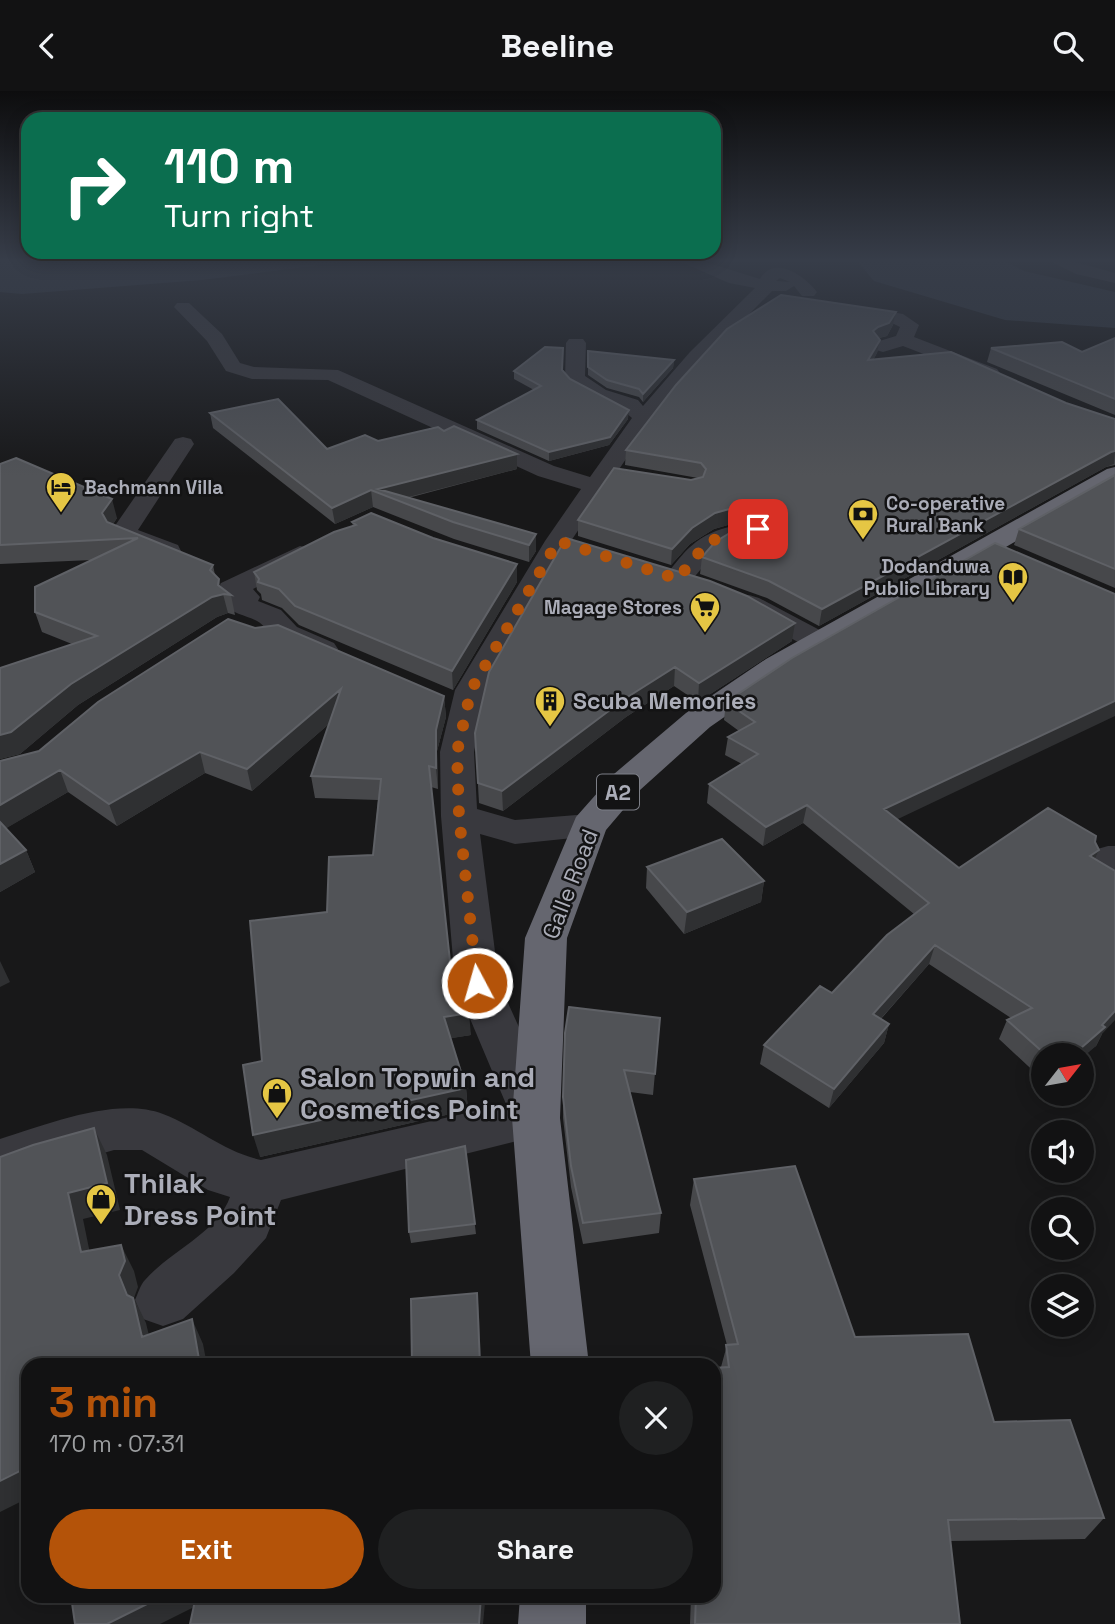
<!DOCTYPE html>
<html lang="en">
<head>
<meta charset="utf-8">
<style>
	:root { --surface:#121213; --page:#1f2021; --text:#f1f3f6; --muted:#9c9ea0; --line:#313233; --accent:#b45309 }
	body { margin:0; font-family:"Space Grotesk",sans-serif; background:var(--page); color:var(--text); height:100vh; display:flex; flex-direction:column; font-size:26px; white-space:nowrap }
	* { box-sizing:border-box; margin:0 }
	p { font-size:23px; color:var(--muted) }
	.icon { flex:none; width:38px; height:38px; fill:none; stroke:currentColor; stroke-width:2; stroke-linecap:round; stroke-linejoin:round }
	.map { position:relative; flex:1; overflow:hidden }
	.side { position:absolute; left:21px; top:1267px; width:700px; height:245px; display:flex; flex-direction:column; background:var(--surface); border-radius:21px; box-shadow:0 4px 18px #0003,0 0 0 2px var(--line) }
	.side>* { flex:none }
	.banner { position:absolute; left:21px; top:21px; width:700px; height:147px; border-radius:21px; box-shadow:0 4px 18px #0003,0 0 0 2px var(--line); background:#0b6e4f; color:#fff; overflow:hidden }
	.needle { width:46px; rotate:59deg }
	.buttons { position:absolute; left:1031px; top:952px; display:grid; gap:14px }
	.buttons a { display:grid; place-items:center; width:63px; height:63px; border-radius:50%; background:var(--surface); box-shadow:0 4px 18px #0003,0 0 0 2px var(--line); font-size:35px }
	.pin { position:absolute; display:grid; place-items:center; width:60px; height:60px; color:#fff; margin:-30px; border-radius:14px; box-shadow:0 4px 10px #0006 }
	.me { position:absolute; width:77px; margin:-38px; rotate:354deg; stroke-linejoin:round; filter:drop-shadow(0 0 5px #0008) }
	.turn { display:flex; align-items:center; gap:24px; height:147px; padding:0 28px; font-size:32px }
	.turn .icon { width:91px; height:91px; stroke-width:2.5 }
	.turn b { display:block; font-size:49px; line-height:60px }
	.round { display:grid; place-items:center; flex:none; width:74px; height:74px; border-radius:37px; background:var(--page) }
	.overview { display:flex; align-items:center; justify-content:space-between; height:119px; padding:0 28px }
	h1 { font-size:42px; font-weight:700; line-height:52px; color:var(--accent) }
	.button { display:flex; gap:14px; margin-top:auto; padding:14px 28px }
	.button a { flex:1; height:80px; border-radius:42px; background:var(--accent); color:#fff; font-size:28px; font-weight:700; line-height:80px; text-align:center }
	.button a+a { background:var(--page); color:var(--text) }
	header { display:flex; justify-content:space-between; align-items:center; height:91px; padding:0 28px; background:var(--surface); font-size:32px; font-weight:700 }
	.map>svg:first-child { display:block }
</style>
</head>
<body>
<header><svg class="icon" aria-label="back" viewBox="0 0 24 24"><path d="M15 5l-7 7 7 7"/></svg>Beeline<svg class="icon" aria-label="search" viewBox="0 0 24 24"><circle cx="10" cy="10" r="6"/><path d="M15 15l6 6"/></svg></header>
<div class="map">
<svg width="1115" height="1533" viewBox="0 0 1115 1533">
	<rect width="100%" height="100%" fill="#181819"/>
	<path fill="#2e343d" d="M0 170H352L202 189 22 203 0 201Z
		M857 170H1005L1024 180 1115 201V237L1005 229 874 190Z"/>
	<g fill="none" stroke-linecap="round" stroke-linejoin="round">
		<path fill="#39393e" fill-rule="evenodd" d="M679 170H702L760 188C774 163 805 185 817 201L814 205H802L794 195 786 200H772L704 269 646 338 571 450 487 599 474 661 477 718 515 729 589 723 602 726 608 735 602 744 515 753 480 743 499 892 560 1027 553 1041 281 1109 266 1147 234 1182 183 1228 163 1235 143 1228 135 1209C138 1203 140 1194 145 1189 168 1162 218 1141 230 1106L208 1099 142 1059H114L0 1092V1048C46 1034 116 1005 163 1023 199 1037 222 1060 261 1069L506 1013 455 892 441 725 440 661 455 599 545 450 581 398 538 385 328 289 252 288 226 280 207 250 174 216 177 212H189L222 243 240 272 254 276 338 279 554 375 590 386 632 327C613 309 581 309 565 287L566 252 569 248H583L586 252 585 285 606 299 638 309 643 315 690 261 755 197 729 192ZM780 187 790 191 776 190Z
			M1050 170H1072L1115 182V192L1076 183Z
			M845 213 903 223 919 234 914 246 997 278 1000 282 997 286H983L903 255 883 261 876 259 873 255 876 251 896 245 900 236 888 230 839 222 836 218 839 214Z
			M183 346 191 348 194 353 138 439 178 454 181 460 178 466 168 468 158 466 114 448 110 442 175 348Z
			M758 430 767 432 771 438 767 444C753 447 737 447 723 455 702 467 696 501 668 494L664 488C694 445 707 439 758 430Z
			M300 455 310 457 314 463 310 469 253 498 260 506 258 510 281 519 297 536 334 552 338 558 334 564C316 569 292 559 277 549 269 544 265 534 257 530 246 524 231 523 224 512L227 507 217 498 221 492Z
			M749 504 759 507 831 545 835 551 831 557 820 560 809 557 739 519 735 513 739 507Z
			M1108 755H1115V781L1094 777 1089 768 1094 759Z"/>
		<path fill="#65666f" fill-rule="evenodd" d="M1115 376V393L788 582 710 636 640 699 606 739 567 847 560 1027 589 1274H531L512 1027 525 847 576 726 614 683 686 622 766 568 1107 378Z
			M520 1505H586V1533H518Z"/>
	</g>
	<path fill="#47484b" d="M896 221 893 234 887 245 879 247 880 249 877 262 873 269 1066 312 1115 328V374L1106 376 819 535 767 507 700 483 702 466 768 430 767 429 742 430 714 438 690 453 671 474 578 445V429L698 387 625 374 626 359Z
		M1115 247V324L987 271 991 257 1082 261Z
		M588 260 674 269 673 277 643 311 639 306 607 297 588 284Z
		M563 279 570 288 628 328 609 354 549 370 477 338V329L534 299 514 288V280Z
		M210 322 327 358 444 340 517 378 408 407 536 443V460L529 471 454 448 373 416 335 433 213 337Z
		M0 373 117 427 113 433 213 474 215 484 221 497 231 504 235 524 228 522 217 526 78 614 20 663 0 668V577L72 553 42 541 35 521 92 469 0 473Z
		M1115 384V497L1014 454 1019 438Z
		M352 431 433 447 517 473V491L453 599 299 534 282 517 262 509 261 503 257 499 254 481 353 435Z
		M792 550 698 611 674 595 626 626 503 720 479 712 475 642 489 581Z
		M444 605 446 626 437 660 438 698 431 696 450 870 471 944 451 947 466 997 468 1019 260 1066 262 970 327 821 373 764 378 709 315 707 311 685 330 632 252 700 205 682 117 735 68 701 6 737 26 759 35 781 0 801V670Z
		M726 611 897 729 959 777 1095 751 1099 759 1095 768 1102 943 1096 955 1082 964H1043V989L999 948 1007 929 1011 927 929 873 881 928 889 933 884 952 829 1017 760 973 764 954 832 902 914 823 803 732 763 755 707 712 709 693 742 673 725 664 728 646 739 640 724 629Z
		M647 776 764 790 761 811 684 843 646 797Z
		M660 927 653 1004 630 1001 661 1122 659 1142 583 1153 571 1096 563 1027V1006Z
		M465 1055 476 1143 411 1152 409 1141Z
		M694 1088 855 1246 994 1331 1104 1427 1085 1448 950 1450 960 1533H690L691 1505H714L721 1276 727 1254 690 1114Z"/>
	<path fill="#2f3032" d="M896 221 893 234 887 245 875 248 873 240 878 236Z
		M880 249 877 262 865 283 868 269Z
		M674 269 673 277 643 311V303Z
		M629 319 628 328 609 354 549 370V361Z
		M1115 360 1114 373 1106 376 819 535 822 518 1111 361Z
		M517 363V378L397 409 378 398Z
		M371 399 373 416 335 433 332 417Z
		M112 408 117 427 108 441 102 422Z
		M744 414 742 430 714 438 690 453 671 474 672 458 692 437 715 422Z
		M536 443V460L529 471V454Z
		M517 473V491L453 599 452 580Z
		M219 488 228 522 217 526 78 614 20 663 0 668V644L71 593 218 494Z
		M795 532 792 550 698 611 699 592Z
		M675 576 674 595 626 626 503 720 502 700 626 607Z
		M341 598 345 619 252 700 247 678Z
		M444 605 446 626 437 660 438 698 436 677V639Z
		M1115 610V625L879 737 884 718Z
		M200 661 205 682 117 735 109 713Z
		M60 679 68 701 0 741V714Z
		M807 714 803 732 763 755 766 736Z
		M26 759 35 781 0 801V773Z
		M1099 759 1091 777 1090 765Z
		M764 790 761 811 684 843 687 821Z
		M935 854 929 873 868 942 873 923Z
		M0 870 10 891 0 896Z
		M1115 920V929L1102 943 1096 955 1082 967V964H1073Z
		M469 922 471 944 447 948 444 926Z
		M889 933 884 952 829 1017 834 998Z
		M466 997 468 1019 260 1066 253 1044Z
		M94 1037 107 1064 120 1119 83 1128 95 1187 81 1161 68 1102Z
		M121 1154 134 1180 138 1196 134 1207 146 1232 155 1270 142 1246 119 1184Z
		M477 1202 479 1222 481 1274H480Z
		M192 1228 203 1253 207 1274H200Z
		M28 1376V1407L0 1421V1390Z
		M163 1505 214 1506 160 1533H107Z
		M481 1505H484L485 1512 483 1533H479Z"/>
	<path fill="#515357" stroke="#5f6166" stroke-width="2" d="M781 204 896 221 889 232 878 236 873 240 880 249 868 269 951 261 1066 312 1115 328V360L1111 361 822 518 769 490 702 466 715 451 730 442 771 429 775 421 769 414H744L715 422 692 437 672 458 578 429 614 377 691 389 703 386 706 378 701 372 626 359 676 294 727 238Z
		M1115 247V308L991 257 1062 251 1082 261Z
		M545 256 563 257 562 279 570 288 629 319 610 346 549 361 477 329 541 295 514 280Z
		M588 260 674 269 643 303 639 298 607 289 588 276Z
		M278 308 327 358 365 344 378 350 438 336 444 340 454 335 517 363 378 398 536 443 529 454 453 431 371 399 332 417 210 322Z
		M16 367 112 408 102 422 107 431 213 474 210 479 219 488 218 494 231 504 224 503 212 506 71 593 11 641 0 644V577L97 545 35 521V496L138 447 0 454V373Z
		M1115 384V478L1019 438Z
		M371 422 433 447 517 473 452 580 295 515 279 498 258 491 259 488 254 481 334 441 356 434 352 431Z
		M566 447 710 490 747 505 795 532 699 592 675 576 626 607 502 700 478 692 475 642 489 581Z
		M995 452 1115 503V610L884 718 959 777 1048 717 1096 745 1095 751 1099 759 1090 765 1115 780V920L1102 934 1105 936 1073 964H1046L1007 929 1032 917 935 854 873 923 889 933 834 998 764 954 820 895 832 902 887 844 929 812 807 714 766 736 709 693 758 663 728 646 755 631 726 611 792 567Z
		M228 528 255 537 278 534 444 605 436 639V677L429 675 450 870 469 922 444 926 466 997 253 1044 243 974 262 970 250 830 327 821 329 766 373 764 381 688 311 685 341 598 247 678 200 661 109 713 60 679 0 714V670L39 660 98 611Z
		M0 731 26 759 0 773Z
		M722 748 764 790 687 821 647 776Z
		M569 916 660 927 655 983 624 979 661 1122 583 1132 571 1075 563 1006 565 942Z
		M94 1037 107 1092 68 1102 81 1161 121 1154 125 1170 119 1184 127 1204 133 1207 142 1246 192 1228 200 1274H28V1376L0 1390V1066L33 1054Z
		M465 1055 475 1133 409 1141 406 1069Z
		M795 1075 855 1246 968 1243 994 1331 1070 1329 1104 1427 948 1429 960 1533H695L696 1505H714V1277L729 1276 726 1254 738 1253 694 1088Z
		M477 1202 480 1274H412L411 1208Z
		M71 1505H163L107 1533H75Z
		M196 1505H481L479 1533H190Z"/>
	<linearGradient id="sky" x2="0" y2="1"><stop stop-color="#0d0d0e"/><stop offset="0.44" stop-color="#373d49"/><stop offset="1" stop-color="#373d49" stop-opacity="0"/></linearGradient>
	<rect width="1115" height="385" fill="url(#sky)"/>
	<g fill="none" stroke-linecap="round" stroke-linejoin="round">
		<path stroke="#b45309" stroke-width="12" stroke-dasharray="0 21.6" d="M477 892 459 725 457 661 471 599 558 450 678 488C709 448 708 446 758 438"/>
	</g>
	<defs>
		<g id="hotel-pin" transform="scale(1.575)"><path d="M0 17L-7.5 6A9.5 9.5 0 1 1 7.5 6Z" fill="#e5c644" stroke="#131314"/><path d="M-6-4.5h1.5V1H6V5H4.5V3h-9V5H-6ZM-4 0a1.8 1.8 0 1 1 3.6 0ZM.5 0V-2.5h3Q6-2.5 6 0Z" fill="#111"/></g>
		<g id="bank-pin" transform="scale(1.575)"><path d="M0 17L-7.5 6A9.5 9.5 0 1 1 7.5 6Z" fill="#e5c644" stroke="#131314"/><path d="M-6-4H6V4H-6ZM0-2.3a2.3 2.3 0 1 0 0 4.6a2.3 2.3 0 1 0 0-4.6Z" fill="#111"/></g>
		<g id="library-pin" transform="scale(1.575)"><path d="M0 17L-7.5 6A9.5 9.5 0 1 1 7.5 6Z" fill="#e5c644" stroke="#131314"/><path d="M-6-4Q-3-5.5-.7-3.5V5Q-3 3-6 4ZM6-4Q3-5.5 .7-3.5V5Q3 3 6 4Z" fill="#111"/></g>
		<g id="supermarket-pin" transform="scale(1.575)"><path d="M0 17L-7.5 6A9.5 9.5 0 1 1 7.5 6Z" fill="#e5c644" stroke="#131314"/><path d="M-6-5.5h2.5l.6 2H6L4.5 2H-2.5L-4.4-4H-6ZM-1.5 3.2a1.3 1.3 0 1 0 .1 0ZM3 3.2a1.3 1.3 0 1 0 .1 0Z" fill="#111"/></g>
		<g id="building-pin" transform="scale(1.575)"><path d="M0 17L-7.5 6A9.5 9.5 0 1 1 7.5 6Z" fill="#e5c644" stroke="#131314"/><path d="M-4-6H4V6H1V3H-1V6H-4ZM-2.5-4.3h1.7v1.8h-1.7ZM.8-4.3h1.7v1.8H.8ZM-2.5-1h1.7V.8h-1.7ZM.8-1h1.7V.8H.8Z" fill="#111"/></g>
		<g id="shop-pin" transform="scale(1.575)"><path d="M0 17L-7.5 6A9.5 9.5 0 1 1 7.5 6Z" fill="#e5c644" stroke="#131314"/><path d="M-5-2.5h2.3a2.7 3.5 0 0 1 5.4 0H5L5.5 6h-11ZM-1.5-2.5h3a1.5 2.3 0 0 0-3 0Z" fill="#111"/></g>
	</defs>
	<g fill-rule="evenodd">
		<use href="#hotel-pin" x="61" y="396"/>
		<use href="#bank-pin" x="863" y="423"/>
		<use href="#library-pin" x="1013" y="486"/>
		<use href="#supermarket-pin" x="705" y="516"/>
		<use href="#building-pin" x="550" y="610"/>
		<use href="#shop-pin" x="277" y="1002"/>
		<use href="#shop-pin" x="101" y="1108"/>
	</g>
	<g text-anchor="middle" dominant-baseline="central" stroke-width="5" stroke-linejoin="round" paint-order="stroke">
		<g font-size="19" font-weight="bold" fill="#abadb8" stroke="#131314" text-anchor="start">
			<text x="84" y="396">Bachmann Villa</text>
			<text x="886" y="412">Co-operative<tspan x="886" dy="22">Rural Bank</tspan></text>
			<text x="990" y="475" text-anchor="end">Dodanduwa<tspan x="990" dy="22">Public Library</tspan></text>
			<text x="682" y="516" text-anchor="end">Magage Stores</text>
		</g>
		<rect fill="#131314" stroke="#7d7f87" stroke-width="2" x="597" y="683.5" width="42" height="35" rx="5"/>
		<g font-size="21" font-weight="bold" fill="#abadb8">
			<text x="618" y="701">A2</text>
		</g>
		<g font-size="23" font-weight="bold" fill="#abadb8" stroke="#131314" text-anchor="start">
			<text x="573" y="610">Scuba Memories</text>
		</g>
		<g font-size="23" fill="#abadb8" stroke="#131314">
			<text transform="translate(570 793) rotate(-69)">Galle Road</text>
		</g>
		<g font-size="28" font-weight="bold" fill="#abadb8" stroke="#131314" text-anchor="start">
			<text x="300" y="986">Salon Topwin and<tspan x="300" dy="32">Cosmetics Point</tspan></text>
			<text x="124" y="1092">Thilak<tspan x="124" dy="32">Dress Point</tspan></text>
		</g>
	</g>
</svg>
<div class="buttons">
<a><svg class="needle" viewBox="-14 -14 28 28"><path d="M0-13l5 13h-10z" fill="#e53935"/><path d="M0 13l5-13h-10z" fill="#9c9ea0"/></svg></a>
<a><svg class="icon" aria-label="sound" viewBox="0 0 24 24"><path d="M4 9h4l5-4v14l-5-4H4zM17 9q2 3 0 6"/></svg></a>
<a><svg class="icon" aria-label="search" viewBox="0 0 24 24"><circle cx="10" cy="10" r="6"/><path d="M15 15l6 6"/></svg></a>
<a><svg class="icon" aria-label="layers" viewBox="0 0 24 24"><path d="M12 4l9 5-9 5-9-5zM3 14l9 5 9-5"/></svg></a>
</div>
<div class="pin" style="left:758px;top:438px;background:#d93025"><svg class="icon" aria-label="arrive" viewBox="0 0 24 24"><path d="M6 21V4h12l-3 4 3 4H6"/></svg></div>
<svg class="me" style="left:477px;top:892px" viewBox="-20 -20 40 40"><circle r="17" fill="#b45309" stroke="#fff" stroke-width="3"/><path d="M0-11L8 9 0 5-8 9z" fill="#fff"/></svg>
<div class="banner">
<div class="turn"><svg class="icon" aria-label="right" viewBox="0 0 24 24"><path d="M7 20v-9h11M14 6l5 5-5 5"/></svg><div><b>110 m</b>Turn right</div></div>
</div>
<section class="side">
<div class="overview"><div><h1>3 min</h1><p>170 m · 07:31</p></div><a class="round"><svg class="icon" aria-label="close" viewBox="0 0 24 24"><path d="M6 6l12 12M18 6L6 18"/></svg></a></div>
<div class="button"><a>Exit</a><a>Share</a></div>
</section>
</div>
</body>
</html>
